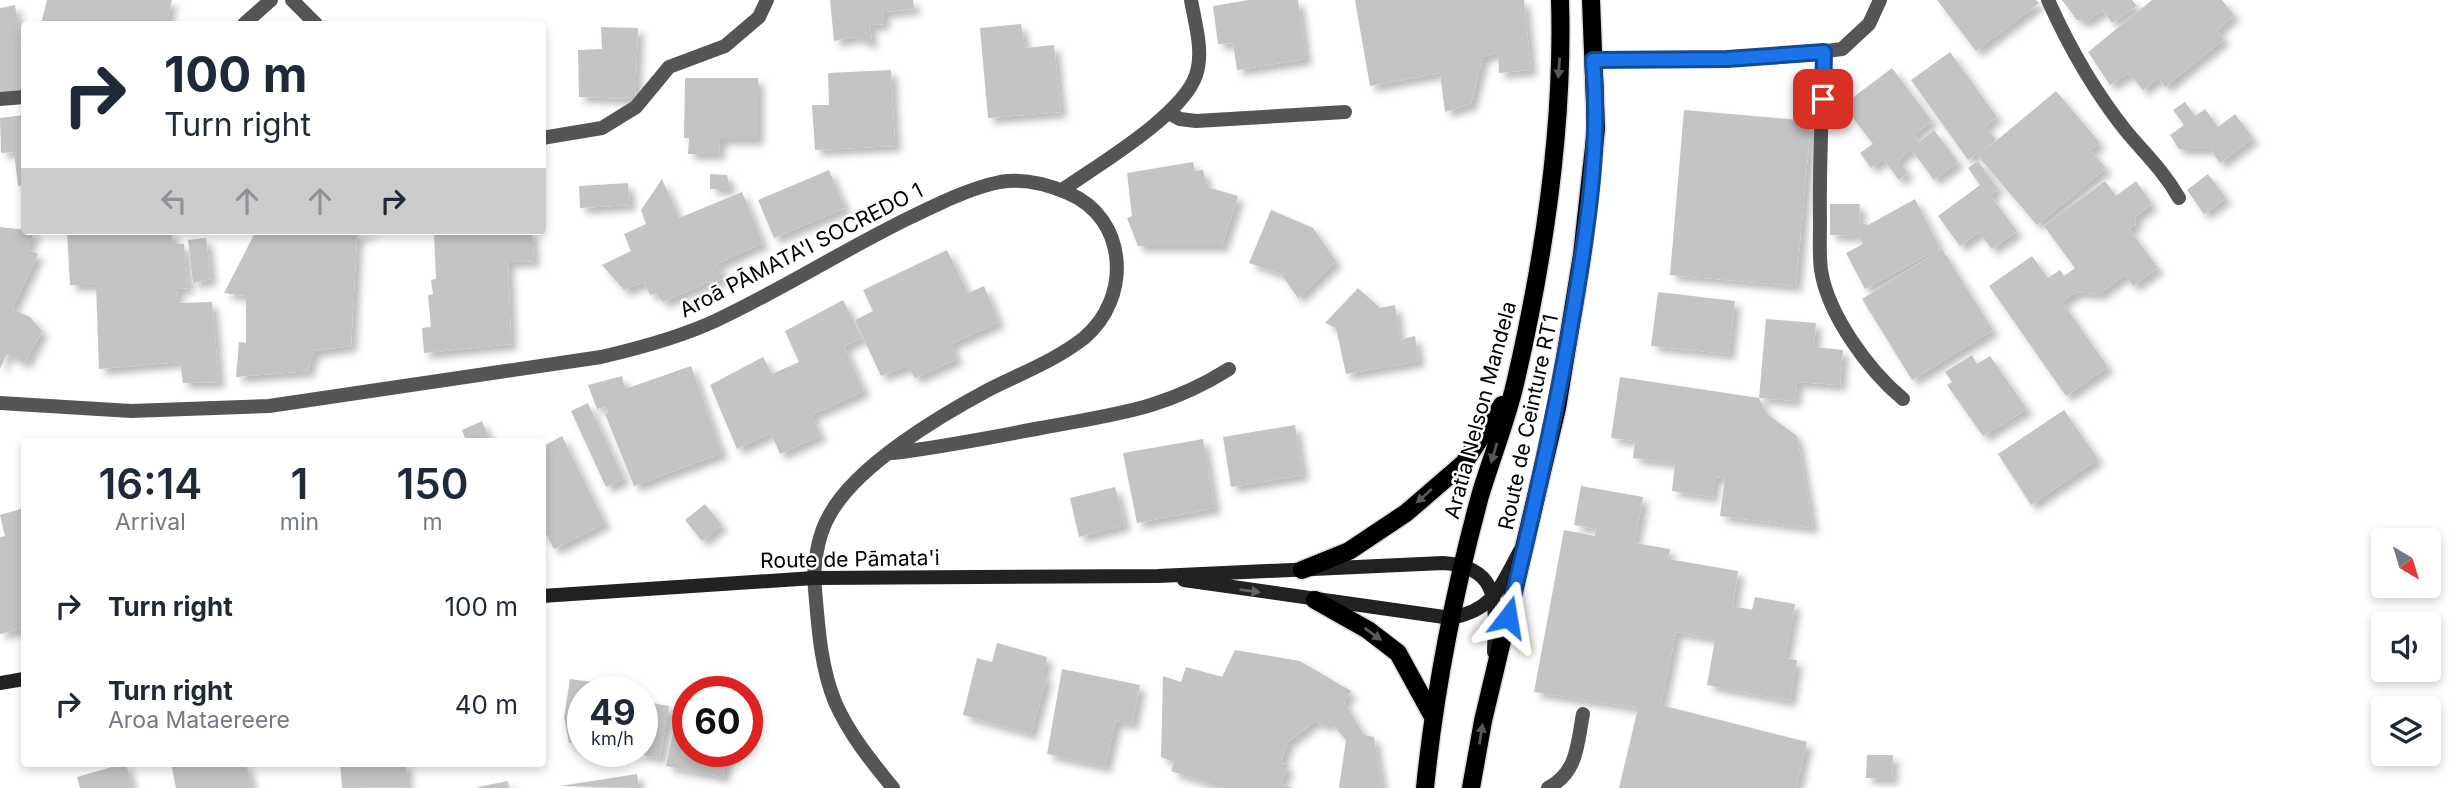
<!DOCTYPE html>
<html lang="en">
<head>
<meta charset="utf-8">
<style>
	:root { --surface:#fff; --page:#f2f2f3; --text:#1f2937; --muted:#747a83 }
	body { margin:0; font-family:Inter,sans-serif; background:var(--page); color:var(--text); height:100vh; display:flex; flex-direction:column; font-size:26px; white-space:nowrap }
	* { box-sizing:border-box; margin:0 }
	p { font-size:23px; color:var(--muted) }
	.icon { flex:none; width:38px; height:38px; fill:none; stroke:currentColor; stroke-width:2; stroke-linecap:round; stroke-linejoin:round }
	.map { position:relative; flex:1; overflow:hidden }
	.panel { position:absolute; left:21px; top:438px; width:525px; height:329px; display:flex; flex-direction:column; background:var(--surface); border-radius:7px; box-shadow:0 4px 10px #0003 }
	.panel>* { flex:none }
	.guide { position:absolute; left:21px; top:21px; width:525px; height:214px; border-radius:7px; box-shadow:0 4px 10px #0003; background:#fff; color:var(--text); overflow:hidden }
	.needle { width:46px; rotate:142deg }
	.controls { position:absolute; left:2371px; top:528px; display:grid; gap:14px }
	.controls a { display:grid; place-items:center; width:70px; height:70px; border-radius:7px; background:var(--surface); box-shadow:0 4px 10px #0003; font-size:35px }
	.speed { position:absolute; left:567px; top:676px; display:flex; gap:14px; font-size:35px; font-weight:700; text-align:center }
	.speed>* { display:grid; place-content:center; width:91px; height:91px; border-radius:50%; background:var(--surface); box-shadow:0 4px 10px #0003; line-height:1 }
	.speed small { font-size:18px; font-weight:400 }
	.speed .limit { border:10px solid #d22; background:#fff; color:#111 }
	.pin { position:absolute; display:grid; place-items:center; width:60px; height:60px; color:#fff; margin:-30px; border-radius:14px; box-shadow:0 4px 10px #0006 }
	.me { position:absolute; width:77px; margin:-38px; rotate:14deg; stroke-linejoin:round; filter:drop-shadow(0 0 5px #0008) }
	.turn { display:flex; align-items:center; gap:24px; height:147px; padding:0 28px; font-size:32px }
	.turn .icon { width:91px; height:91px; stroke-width:2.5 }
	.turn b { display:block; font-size:49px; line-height:60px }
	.lanes { display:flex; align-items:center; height:66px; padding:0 28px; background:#0003; justify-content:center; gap:35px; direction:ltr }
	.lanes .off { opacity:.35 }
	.eta { display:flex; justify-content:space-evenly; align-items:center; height:119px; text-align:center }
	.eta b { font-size:42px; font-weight:600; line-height:49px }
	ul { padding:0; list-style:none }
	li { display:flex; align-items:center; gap:21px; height:98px; padding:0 28px }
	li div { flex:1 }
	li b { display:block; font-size:26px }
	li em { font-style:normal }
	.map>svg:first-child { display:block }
</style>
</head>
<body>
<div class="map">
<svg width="2463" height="788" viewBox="0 0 2463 788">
	<defs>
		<filter id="shadow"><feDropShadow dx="6" dy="6" stdDeviation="3.5" flood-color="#0004"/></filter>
	</defs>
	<rect width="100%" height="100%" fill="#fff"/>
	<path fill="#c4c4c4" filter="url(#shadow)" d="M47 0H172L166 24H41Z
		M830 0H913L914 9 883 12 884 24 870 25 872 43 855 37 834 41Z
		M1249 0H1298L1306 59 1237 70 1233 43 1218 44 1213 6Z
		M1355 0H1524L1531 70 1499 73 1498 52 1483 57 1471 104 1445 112 1440 73 1370 86Z
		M1937 0H2036L2039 3 1976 51Z
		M2062 0H2132L2137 6 2112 23 2103 10 2087 21 2077 20Z
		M2152 0H2222L2234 15 2217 30 2224 39 2165 87 2158 78 2143 90 2129 73 2110 85 2088 52Z
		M15 5 24 67V90L0 94V8Z
		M1021 24 1025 48 1054 45 1061 112 988 118 980 28Z
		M601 27 638 28 635 99 579 97 578 50 602 49Z
		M1950 52 1997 117 1985 126 1996 140 1968 160 1911 80Z
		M1892 68 1932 121 1914 135 1919 142 1934 130 1958 162 1934 180 1911 149 1898 160 1908 173 1899 180 1883 159 1871 168 1860 153 1873 144 1843 105Z
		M891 70 895 146 815 150 812 105H829L828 73Z
		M685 78H758V139H720L719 154H688L689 138H684Z
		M2056 91 2100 143 2090 150 2106 168 2037 225 1978 156Z
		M2185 102 2195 116 2205 109 2218 127 2235 114 2253 138 2220 163 2210 149H2179L2170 135 2184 125 2173 110Z
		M1684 110 1811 121 1796 286 1670 275Z
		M24 115V185L18 186 14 152 1 153 0 118Z
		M1978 161 1998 189 1990 195 2017 231 1992 249 1979 232 1960 246 1938 216 1980 185 1968 168Z
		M1193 162 1195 171 1203 170 1207 187 1238 196 1222 246H1138L1127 218 1132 216 1127 173Z
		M829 170 845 208 774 238 758 200Z
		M710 174 727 175 730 189H710Z
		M2208 174 2226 198 2204 214 2187 190Z
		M662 179 679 218 742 192 763 243 717 264 724 278 710 284 708 282 663 302 656 293 650 295 644 282 624 290 602 265 631 251 624 234 646 224 641 210Z
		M2105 181 2116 196 2136 181 2152 204 2135 217 2136 224 2129 229 2158 268 2133 286 2125 275 2099 294 2076 292 2062 302 2108 367 2066 396 1989 286 2032 256 2048 278 2060 270 2064 276 2075 268 2044 226Z
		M628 183 630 205 580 208 579 186Z
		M1915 199 1940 248 1865 289 1846 253 1863 244 1858 236 1830 235V204H1860L1859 222 1868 225Z
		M1271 210 1313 228 1336 261 1298 298 1281 274 1249 263Z
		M0 227 35 231 27 249 38 254 12 309 30 317 42 331 25 363 7 354 0 369Z
		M67 231H171L173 244H184L188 288 177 289 178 303 212 302 219 382 183 383 180 362 99 369 96 285H70Z
		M256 231H376L357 236 351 346 314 351 308 371 236 377 239 342 246 343V296L224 293Z
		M434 231H532L534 261 508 262 511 344 424 353 422 328 431 327 428 295 433 294 431 280 436 279Z
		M206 238 211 279 193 283 188 240Z
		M1942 249 1993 330 1912 380 1862 299Z
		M947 250 968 293 984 286 999 322 951 344 957 359 915 378 907 366 881 376 855 320 873 311 863 290Z
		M1358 288 1380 308 1395 305 1400 340 1415 336 1419 361 1346 374 1336 328 1325 323Z
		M1658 292 1735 301 1729 354 1651 346Z
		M843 300 862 338 844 346 864 391 811 415 821 435 780 454 771 433 737 449 710 385 763 357 772 374 799 362 785 331Z
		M1766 319 1816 323 1814 347 1843 350 1840 385 1797 382 1795 401 1759 398 1766 413 1797 436 1813 528 1720 516 1725 478 1715 477 1712 497 1672 491 1675 463 1633 458 1635 441 1611 438 1620 377 1759 398Z
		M1972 355 1977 364 1990 356 2027 409 1983 436 1947 385 1952 382 1945 372Z
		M691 366 722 453 634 486 605 414 609 412 605 407 597 409 588 385 622 376 625 389Z
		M588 403 624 479 606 487 571 411Z
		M2064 410 2098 459 2031 505 1998 454Z
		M482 421 490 441H466L462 430Z
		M1295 425 1303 475 1231 487 1223 437Z
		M562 436 605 523 554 549 547 535 542 537V447Z
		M1203 439 1215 508 1137 523 1123 453Z
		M1581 486 1643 497 1635 543 1670 549 1668 559 1738 571 1733 606 1752 610 1755 597 1795 604 1785 658 1797 660 1790 701 1707 685 1715 639 1676 632 1661 705 1807 742 1796 788H1619L1638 708 1534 692 1564 530 1595 536 1596 529 1574 525Z
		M1115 487 1125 525 1079 537 1070 498Z
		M705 504 722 525 702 541 685 520Z
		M24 508V602L20 603 24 628 0 634V537L5 536 0 515Z
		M997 643 1047 657 1043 676 1047 677 1031 734 963 715 977 658 992 662Z
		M1235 650 1300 661 1351 691 1344 702 1364 735 1374 737 1382 788H1339L1346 740 1330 722 1326 726 1315 721 1288 742 1281 763 1288 765 1281 784 1292 788H1223L1171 771 1174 762 1161 757 1163 676 1181 682 1186 667 1222 677Z
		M1062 669 1140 685 1132 724 1116 721 1105 767 1047 754Z
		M570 679 631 687 630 691H583V745L569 743 564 717Z
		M642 701 669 706 660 758 626 752 642 751Z
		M678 708 688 710V751H729L723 777 666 766Z
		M1867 755H1893L1892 779 1866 778Z
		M126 763 132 788H80L77 777Z
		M171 763H246L252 788H176Z
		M340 763H406L407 787 342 788Z
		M637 774 639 788 560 786Z
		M508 781 509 788H478V787Z"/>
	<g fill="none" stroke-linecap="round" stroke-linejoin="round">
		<g stroke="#dbdbdb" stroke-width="21">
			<path id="primary" d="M1302 570 1349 551 1406 513 1464 463 1502 405
				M1315 600 1368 630 1398 653 1432 715
				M1425 788C1435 689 1454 592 1480 496 1491 459 1506 422 1515 384 1544 259 1564 129 1560 0
				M1471 788 1483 721 1557 408 1582 255 1596 129 1591 0"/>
		</g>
		<path stroke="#555" stroke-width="14" d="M814 578C818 619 819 663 835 702 849 734 871 761 893 788"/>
		<path stroke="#555" stroke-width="14" d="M292 0 316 24
			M2048 0C2069 47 2094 91 2126 131 2146 155 2163 170 2179 198
			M244 24 271 0
			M1824 52C1822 108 1819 165 1820 222 1820 238 1819 255 1821 270 1828 315 1869 371 1903 399
			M1593 60 1780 57 1842 49 1869 24 1880 0
			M0 99 24 97
			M1169 113 1180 119 1196 121 1345 112
			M542 138 602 128 636 107 669 67 725 46 759 17 767 0
			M1062 190C1098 165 1183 115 1196 75 1204 52 1195 23 1191 0
			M0 403 131 411 269 406 601 357C640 348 681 337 717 320 783 289 845 249 911 217 938 204 970 188 1000 182 1023 178 1047 184 1068 193 1128 218 1132 298 1084 338 1056 360 1022 373 990 389 941 415 855 466 829 516 818 535 815 557 814 578
			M893 453C943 447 992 437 1041 428 1114 414 1164 410 1229 369
			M1548 788C1578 772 1577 745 1583 714"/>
		<path stroke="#222" stroke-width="14" d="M1184 580 1451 618C1494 610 1500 587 1520 551
			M542 596 814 578 1158 576 1443 563C1502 567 1495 605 1494 652
			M0 683 24 679"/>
		<use href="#primary" stroke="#000" stroke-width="18"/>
	</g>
	<defs><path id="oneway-solid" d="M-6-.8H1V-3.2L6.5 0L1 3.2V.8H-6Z" transform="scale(1.75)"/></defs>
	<g fill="#595959">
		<use href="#oneway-solid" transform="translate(1559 68) rotate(94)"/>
		<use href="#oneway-solid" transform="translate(1494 453) rotate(107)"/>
		<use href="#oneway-solid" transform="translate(1424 496) rotate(138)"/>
		<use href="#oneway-solid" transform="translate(1373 634) rotate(36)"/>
		<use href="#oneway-solid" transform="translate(1481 734) rotate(-81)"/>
	</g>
	<use fill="#646464" href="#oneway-solid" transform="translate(1250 591) rotate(7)"/>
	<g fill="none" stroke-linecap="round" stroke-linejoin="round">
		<g stroke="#114b97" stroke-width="18">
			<path id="route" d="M1508 617C1535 506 1560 395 1578 283 1590 209 1600 135 1593 60L1727 59 1824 52 1823 99"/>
		</g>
		<use href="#route" stroke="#1a73e8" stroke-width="12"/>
	</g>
	<g text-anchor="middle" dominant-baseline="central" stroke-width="5" stroke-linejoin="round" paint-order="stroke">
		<g font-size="21" fill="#000" stroke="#fff">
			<text transform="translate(801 250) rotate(-27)">Aroā PĀMATA'I SOCREDO 1</text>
			<text transform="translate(1480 410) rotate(-75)">Aratia Nelson Mandela</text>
			<text transform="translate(1528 422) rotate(-78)">Route de Ceinture RT1</text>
			<text transform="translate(850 559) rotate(-1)">Route de Pāmata'i</text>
		</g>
	</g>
</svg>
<div class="controls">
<a><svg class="needle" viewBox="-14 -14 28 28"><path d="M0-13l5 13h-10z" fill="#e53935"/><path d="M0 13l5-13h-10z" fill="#747a83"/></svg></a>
<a><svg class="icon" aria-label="sound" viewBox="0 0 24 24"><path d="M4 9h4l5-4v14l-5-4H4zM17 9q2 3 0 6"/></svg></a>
<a><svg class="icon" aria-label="layers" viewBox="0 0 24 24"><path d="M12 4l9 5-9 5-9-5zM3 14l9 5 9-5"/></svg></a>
</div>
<div class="speed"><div>49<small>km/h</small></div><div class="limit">60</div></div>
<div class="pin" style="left:1823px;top:99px;background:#d93025"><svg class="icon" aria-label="arrive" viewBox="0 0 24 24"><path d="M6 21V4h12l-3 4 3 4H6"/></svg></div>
<svg class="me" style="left:1508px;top:617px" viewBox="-20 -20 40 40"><path d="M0-17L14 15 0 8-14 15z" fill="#1a73e8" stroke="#fff" stroke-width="4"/></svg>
<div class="guide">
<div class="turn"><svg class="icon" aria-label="right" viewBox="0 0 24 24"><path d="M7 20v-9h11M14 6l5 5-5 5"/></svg><div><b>100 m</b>Turn right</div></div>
<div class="lanes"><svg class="icon off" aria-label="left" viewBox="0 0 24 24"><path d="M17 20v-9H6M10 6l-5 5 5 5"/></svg><svg class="icon off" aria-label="ahead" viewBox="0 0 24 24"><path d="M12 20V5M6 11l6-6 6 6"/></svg><svg class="icon off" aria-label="ahead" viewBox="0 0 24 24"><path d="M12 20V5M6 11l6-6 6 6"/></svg><svg class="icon" aria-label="right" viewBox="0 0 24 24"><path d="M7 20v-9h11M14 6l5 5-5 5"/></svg></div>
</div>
<section class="panel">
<div class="eta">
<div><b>16:14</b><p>Arrival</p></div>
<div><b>1</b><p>min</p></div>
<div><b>150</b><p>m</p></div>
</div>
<ul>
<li><svg class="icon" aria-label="right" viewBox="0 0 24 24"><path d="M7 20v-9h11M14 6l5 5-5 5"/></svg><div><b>Turn right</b></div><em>100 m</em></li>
<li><svg class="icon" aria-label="right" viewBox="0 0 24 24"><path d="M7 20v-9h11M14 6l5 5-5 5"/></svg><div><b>Turn right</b><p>Aroa Mataereere</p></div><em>40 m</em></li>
</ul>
</section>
</div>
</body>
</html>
